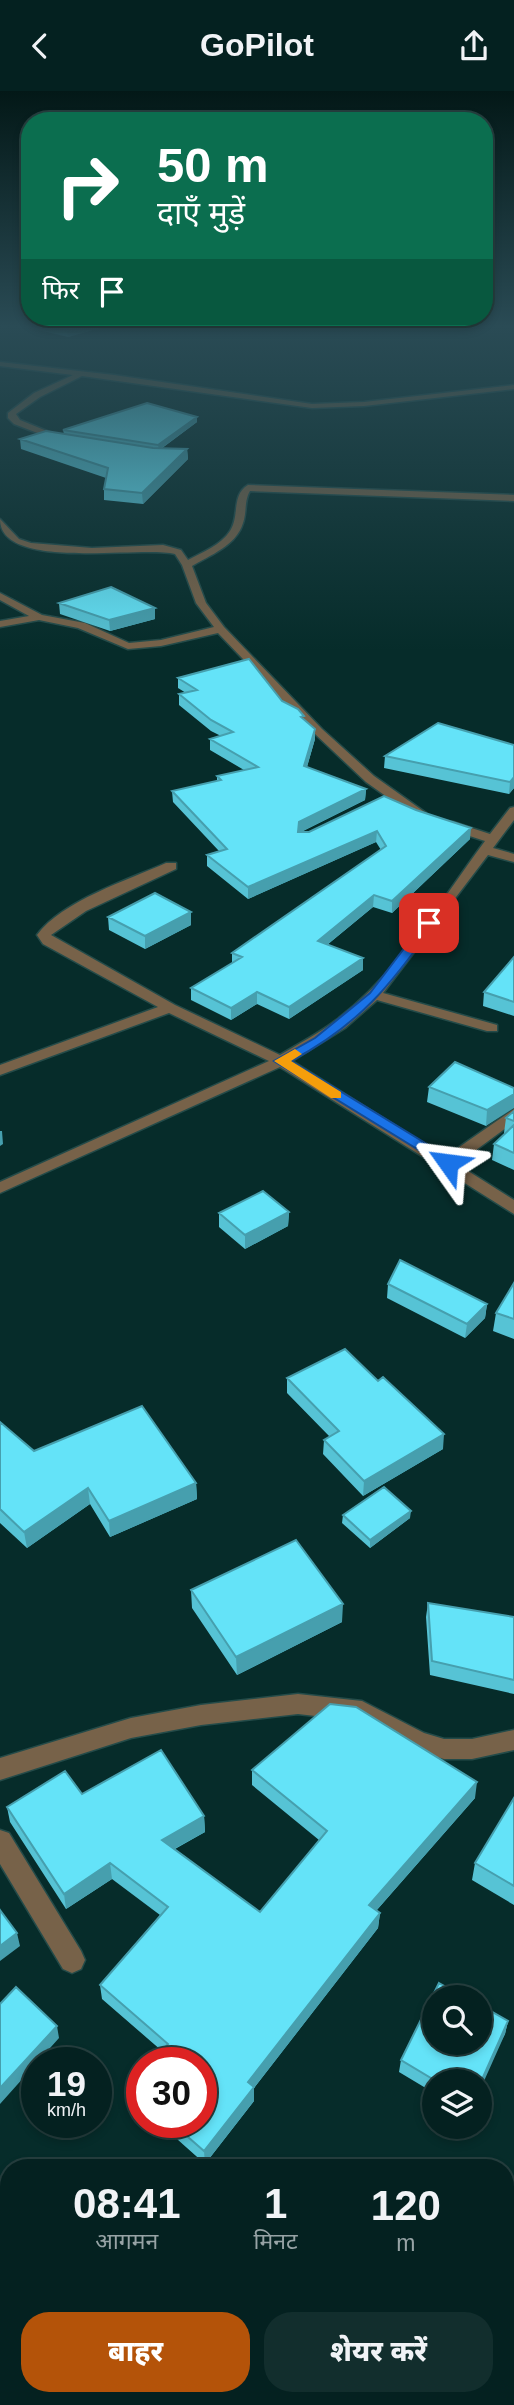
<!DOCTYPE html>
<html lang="hi">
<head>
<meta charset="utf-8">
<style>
	:root { --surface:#042120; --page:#122e2d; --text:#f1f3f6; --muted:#97a3a5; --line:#253e3e; --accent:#b45309 }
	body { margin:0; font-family:Helvetica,"Noto Sans Devanagari",sans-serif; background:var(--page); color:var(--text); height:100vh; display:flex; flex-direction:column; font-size:26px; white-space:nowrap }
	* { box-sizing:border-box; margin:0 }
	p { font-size:23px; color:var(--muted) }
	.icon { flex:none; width:38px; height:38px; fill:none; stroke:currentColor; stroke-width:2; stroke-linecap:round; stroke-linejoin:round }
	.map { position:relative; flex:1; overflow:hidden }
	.side { position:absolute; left:0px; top:2068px; width:514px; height:247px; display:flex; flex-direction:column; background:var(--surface); border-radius:28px 28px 0 0; box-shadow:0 4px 10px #0003,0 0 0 2px var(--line) }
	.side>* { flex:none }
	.top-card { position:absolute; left:21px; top:21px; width:472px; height:214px; border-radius:28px; box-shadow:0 4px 10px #0003,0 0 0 2px var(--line); background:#0b6e4f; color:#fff; overflow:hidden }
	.buttons { position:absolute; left:422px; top:1894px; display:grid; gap:14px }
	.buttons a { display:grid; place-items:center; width:70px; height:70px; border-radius:50%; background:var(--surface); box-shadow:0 4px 10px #0003,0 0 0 2px var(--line); font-size:35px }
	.speed { position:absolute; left:21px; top:1956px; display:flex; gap:14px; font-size:35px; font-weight:700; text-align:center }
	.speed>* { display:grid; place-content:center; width:91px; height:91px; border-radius:50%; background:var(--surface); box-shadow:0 4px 10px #0003,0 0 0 2px var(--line); line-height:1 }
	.speed small { font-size:18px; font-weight:400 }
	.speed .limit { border:10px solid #d22; background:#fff; color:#111 }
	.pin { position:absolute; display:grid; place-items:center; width:60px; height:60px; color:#fff; margin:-30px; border-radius:14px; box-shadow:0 4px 10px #0006 }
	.me { position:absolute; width:77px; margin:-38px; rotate:301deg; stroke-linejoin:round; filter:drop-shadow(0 0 5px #0008) }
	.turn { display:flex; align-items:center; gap:24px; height:147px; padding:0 21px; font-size:32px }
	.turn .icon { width:91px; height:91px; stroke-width:2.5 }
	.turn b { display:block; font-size:49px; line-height:60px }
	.then { display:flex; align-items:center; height:66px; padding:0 21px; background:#0003; gap:14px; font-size:26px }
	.eta { display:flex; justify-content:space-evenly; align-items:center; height:119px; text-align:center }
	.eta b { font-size:42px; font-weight:800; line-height:49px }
	.button { display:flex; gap:14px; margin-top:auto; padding:14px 21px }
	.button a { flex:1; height:80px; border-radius:28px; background:var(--accent); color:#fff; font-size:28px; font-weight:800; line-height:80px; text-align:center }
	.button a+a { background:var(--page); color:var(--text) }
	header { display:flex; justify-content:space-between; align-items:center; height:91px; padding:0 21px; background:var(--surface); font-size:32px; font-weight:800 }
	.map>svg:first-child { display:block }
</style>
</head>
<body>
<header><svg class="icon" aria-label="back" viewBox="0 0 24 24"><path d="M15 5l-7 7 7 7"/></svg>GoPilot<svg class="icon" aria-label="share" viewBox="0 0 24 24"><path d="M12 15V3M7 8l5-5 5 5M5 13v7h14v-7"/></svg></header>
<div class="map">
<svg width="514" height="2314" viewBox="0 0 514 2314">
	<rect width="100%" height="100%" fill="#062c2a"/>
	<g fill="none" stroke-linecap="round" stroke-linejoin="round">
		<g stroke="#244b49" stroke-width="3">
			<path id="minor" d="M0 271 114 284 312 313 364 311 514 294V298L364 315 312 317 82 285 40 306 16 323 20 329 64 347 61 351 14 333 8 327V322L34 302 73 284 0 275Z
				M248 394 514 404V410L250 400C244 410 247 421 243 432 236 455 210 464 192 475L206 512 224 536 322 638 374 685 426 722V728H418L366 691 314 642 218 542 161 555 128 558 78 537 39 529 0 536V530L29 525 0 509V502L42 524 85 532 129 552 161 549 214 536 196 512 182 474 175 463C141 454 0 481 0 428L19 448 31 452 92 457 163 454 181 459 188 469C203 461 221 454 230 440 240 425 231 404 248 394Z
				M514 716V729L493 757 514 763V771L488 764 383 902 497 934V940H487L377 909 345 937 292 970 445 1066 514 1018V1031L457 1073 514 1109V1123L280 976 0 1102V1091L269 970 169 922 0 984V974L158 916 43 853 37 844C62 810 128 789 166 772H176V778L86 820 51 844 175 914 280 964C298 953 318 943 335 930 397 884 440 811 485 750L445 737V731H453L490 743 510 717Z
				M298 1603 362 1610 424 1642 444 1648H472L514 1639V1659L472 1668H444L411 1658 359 1630 298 1623 201 1634 131 1647 0 1689V1667L131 1627 201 1614Z
				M0 1739 9 1742 81 1860 85 1869 81 1878 72 1882 63 1878 0 1773Z"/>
		</g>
		<use href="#minor" fill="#776249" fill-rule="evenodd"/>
	</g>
	<path fill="#56c3d5" d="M30 236H103L68 246 30 237Z
		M197 326V331L161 358H187L188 368 143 413 104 409V398L106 387 21 358 20 348 64 343 63 339Z
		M59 512 155 517V528L110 540 60 523Z
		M178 587 282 610 304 629 315 648 307 676 366 698 365 709 301 741H309L384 705 470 748 392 822 373 816 327 854 363 867V879L289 928 257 913 231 929 191 909V897L232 872V862L381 759 376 751 248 808 207 775V764L219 760 173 711 172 700 217 690V685L244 679 210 659V648L221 645 211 640 179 614V603L186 602 178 597Z
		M514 654V697L509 703 384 677 385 665Z
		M191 821V834L145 858 109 839 108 826Z
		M514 866V925L483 915 484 901Z
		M429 996 514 997 486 1035 427 1011Z
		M514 1020V1079L492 1069 494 1053 505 1042H504L506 1027Z
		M289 1121 288 1135 245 1158 219 1136V1122Z
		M514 1192V1248L493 1240 496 1222Z
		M388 1193 487 1213 485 1227 465 1247 387 1207Z
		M287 1287 443 1358 363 1405 323 1363 324 1349 330 1346 287 1302Z
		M0 1331 34 1360 196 1392 197 1408 110 1446 90 1413 27 1457 0 1432Z
		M343 1424 410 1427 370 1457 342 1432Z
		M191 1499 342 1531 237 1584 192 1517Z
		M428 1512 514 1526V1603L430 1584 426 1526Z
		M252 1679 475 1707 376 1820 380 1822 378 1837 254 1997V2010L205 2073 159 2032H201L162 1960 102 1908 100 1894 160 1824 112 1788 66 1818 10 1731 7 1716 82 1703 204 1725 205 1741 175 1758 260 1821 319 1749 252 1694Z
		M514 1707V1814L472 1789 475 1772Z
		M508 1930 505 1943 480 1990H434V2002L399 1981 401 1969Z
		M142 1985V2016L135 2010 133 1996Z"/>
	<path fill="#469fae" d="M82 236H103L68 246 67 240Z
		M197 326V331L159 359 158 354Z
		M187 358 188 368 143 413 142 402Z
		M155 517V528L110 540 109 529Z
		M315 638V648L304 686V675Z
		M514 686V697L509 703 510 691Z
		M366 698 365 709 299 742V731Z
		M471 737 470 748 392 822V810Z
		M377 740 376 751 248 808V796Z
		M374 804 373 816 317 862 318 850Z
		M191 821V834L145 858V845Z
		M363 867V879L289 928V916Z
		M257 901V913L231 929V917Z
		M514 1003V1017L486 1035 487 1019Z
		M0 1040H2L3 1053 0 1055Z
		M289 1121 288 1135 245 1158V1144Z
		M487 1213 485 1227 465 1247 467 1233Z
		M444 1343 443 1358 363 1405 364 1390Z
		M196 1392 197 1408 110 1446 109 1430Z
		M88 1397 90 1413 27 1457 24 1441Z
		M411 1420 410 1427 370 1457V1449Z
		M343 1513 342 1531 237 1584 236 1566Z
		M477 1691 475 1707 368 1829 369 1814Z
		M204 1725 205 1741 163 1764 162 1749Z
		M110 1772 112 1788 66 1818 64 1803Z
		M380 1822 378 1837 254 1997V2010L205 2073 204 2060 248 1991Z
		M17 1842 20 1855 0 1870V1855Z
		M508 1930 505 1943 480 1999V1993Z
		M57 1935 59 1947 0 2013V1997Z
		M169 2306H176L173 2314H165Z"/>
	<path fill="#64e3f8" stroke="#469fae" stroke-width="2" d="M49 236H82L67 240Z
		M147 312 197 326 158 354 63 339Z
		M46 340 153 357 187 358 142 402 104 398 108 377 20 348Z
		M111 496 155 517 109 529 59 512Z
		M249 568 282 610 298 618 304 625 301 626 315 638 304 675 366 698 299 731 298 741H309L384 705 416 719 471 737 392 810 374 804 318 850 363 867 289 916 257 901 231 917 191 897 242 866 232 862 386 755 377 740 248 796 207 764 227 758 172 700 221 689 217 685 258 676 210 648 233 641 211 629 179 603 197 599 178 587Z
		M438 632 514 654V686L510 691 385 665Z
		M155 802 191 821 145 845 108 826Z
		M514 866V911L484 901Z
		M455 971 514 997V1003L487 1019 429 996Z
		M514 1020V1030L506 1027Z
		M514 1034V1062L494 1053Z
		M263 1100 289 1121 245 1144 219 1122Z
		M400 1169 487 1213 467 1233 388 1193Z
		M514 1192V1228L496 1222Z
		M345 1258 378 1290 383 1286 444 1343 364 1390 324 1349 339 1340 287 1287Z
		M142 1315 196 1392 109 1430 88 1397 24 1441 0 1418V1331L34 1360Z
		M384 1396 411 1420 370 1449 343 1424Z
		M296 1449 343 1513 236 1566 191 1499Z
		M428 1512 514 1526V1589L432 1570Z
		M330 1613 356 1616 477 1691 369 1814 380 1822 248 1991 254 1996 204 2060 172 2032H201V1972H152L168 1953 100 1894 168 1816 110 1772 64 1803 7 1716 65 1680 82 1703 161 1659 204 1725 162 1749 260 1821 327 1740 252 1679Z
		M514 1707V1795L475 1772Z
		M0 1819 17 1842 0 1855Z
		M439 1892 464 1906H434V1951H480V1914L508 1930 480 1993V1990H436L401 1969Z
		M16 1896 57 1935 0 1997V1913Z
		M142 1985V2004L133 1996Z
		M9 2235V2306H169L165 2314H0V2249Z
		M284 2306H380L391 2314H282L281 2313Z"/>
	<linearGradient id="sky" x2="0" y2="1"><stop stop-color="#031817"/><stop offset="0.42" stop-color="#2a4b55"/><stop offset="1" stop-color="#2a4b55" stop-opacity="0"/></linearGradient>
	<rect width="514" height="560" fill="url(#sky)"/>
	<path fill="#1a73e8" stroke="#114b97" stroke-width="2" d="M425 830 435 832C391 894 359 934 291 970L453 1069 455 1072 448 1077 274 970 315 947 370 902Z"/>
	<path fill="#f59e0b" d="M295 958 302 963 291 970 341 1001V1007H331L274 970Z"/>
</svg>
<div class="buttons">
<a><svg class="icon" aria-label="search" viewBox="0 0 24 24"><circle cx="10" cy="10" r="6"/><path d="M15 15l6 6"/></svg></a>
<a><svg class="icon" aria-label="layers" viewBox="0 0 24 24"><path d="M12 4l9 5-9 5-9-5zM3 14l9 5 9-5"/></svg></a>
</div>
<div class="speed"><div>19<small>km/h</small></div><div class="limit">30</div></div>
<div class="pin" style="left:429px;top:832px;background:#d93025"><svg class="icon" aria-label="arrive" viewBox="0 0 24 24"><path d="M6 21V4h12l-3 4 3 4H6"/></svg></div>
<svg class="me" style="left:448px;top:1072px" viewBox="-20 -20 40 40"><path d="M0-17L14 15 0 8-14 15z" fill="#1a73e8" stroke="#fff" stroke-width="4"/></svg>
<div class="top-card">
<div class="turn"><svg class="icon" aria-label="right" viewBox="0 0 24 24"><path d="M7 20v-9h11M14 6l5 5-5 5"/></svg><div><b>50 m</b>दाएँ मुड़ें</div></div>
<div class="then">फिर<svg class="icon" aria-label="arrive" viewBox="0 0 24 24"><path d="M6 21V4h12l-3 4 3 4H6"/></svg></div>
</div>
<section class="side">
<div class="eta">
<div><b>08:41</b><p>आगमन</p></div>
<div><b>1</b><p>मिनट</p></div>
<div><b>120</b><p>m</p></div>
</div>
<div class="button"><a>बाहर</a><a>शेयर करें</a></div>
</section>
</div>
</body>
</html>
